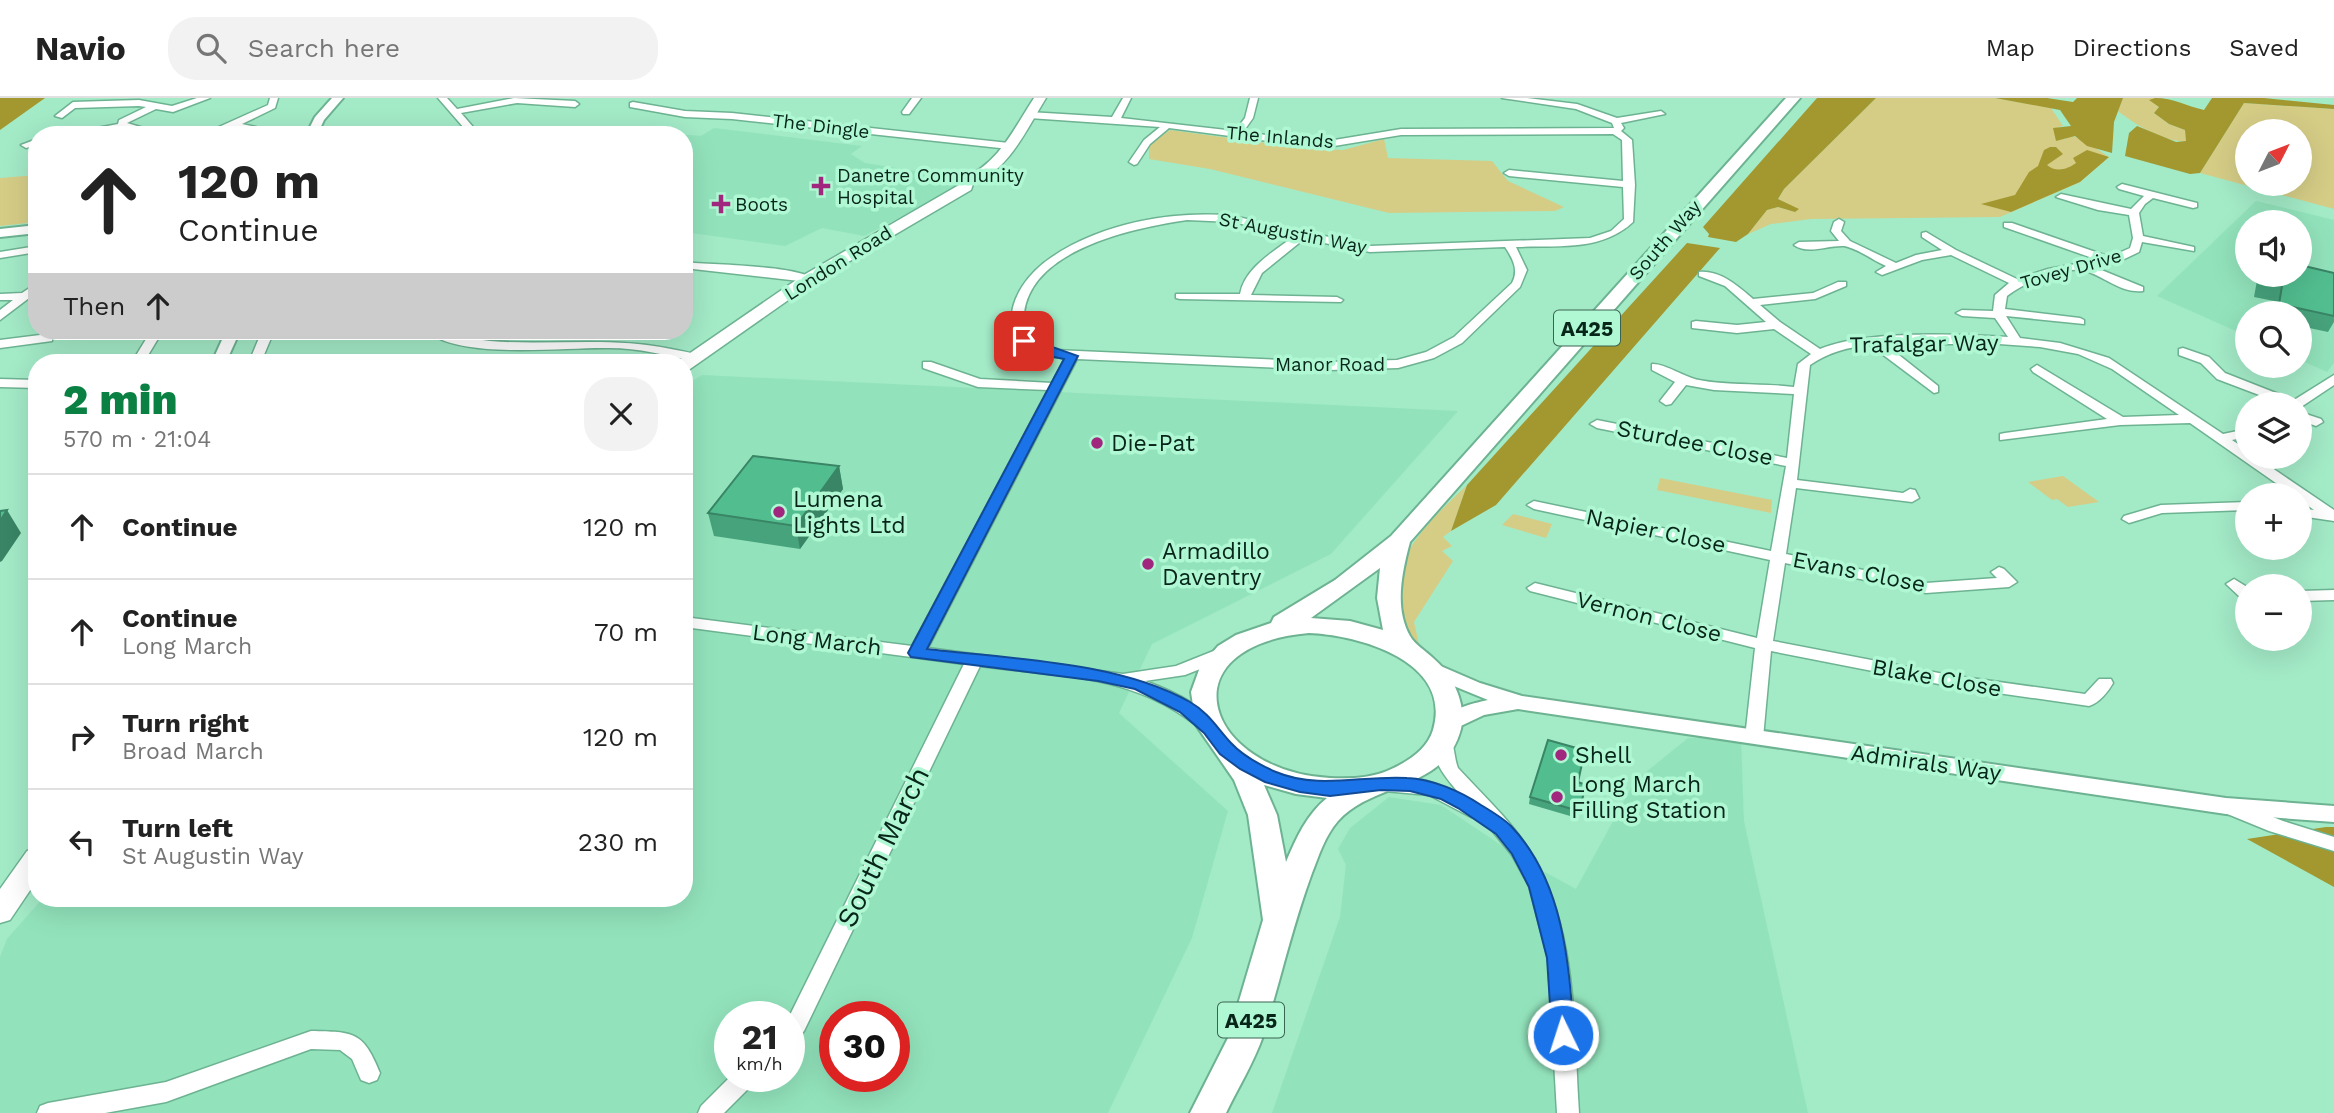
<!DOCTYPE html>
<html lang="en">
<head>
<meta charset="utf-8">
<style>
	:root { --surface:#fff; --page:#f2f2f2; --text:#222; --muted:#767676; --line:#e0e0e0; --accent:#0b8043 }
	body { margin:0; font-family:"Work Sans",sans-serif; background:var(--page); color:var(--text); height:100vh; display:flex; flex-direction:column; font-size:26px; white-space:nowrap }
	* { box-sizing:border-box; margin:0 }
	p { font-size:23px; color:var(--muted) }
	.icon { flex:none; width:38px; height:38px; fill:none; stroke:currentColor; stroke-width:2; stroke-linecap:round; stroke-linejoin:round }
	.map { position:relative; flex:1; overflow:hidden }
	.drawer { position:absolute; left:28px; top:256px; width:665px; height:553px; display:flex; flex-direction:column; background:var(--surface); border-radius:28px; box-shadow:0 7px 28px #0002 }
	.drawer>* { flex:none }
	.hud { position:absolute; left:28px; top:28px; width:665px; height:214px; border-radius:28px; box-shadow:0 7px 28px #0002; background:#fff; color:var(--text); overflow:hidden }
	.needle { width:46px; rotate:48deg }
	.fabs { position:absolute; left:2235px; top:21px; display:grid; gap:14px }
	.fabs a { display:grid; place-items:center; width:77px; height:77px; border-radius:50%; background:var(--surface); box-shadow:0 7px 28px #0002; font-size:35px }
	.speed { position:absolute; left:714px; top:903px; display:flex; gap:14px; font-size:35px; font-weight:700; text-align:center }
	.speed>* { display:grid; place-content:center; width:91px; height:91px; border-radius:50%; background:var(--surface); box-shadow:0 7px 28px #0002; line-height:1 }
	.speed small { font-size:18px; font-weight:400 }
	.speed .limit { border:10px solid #d22; background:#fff; color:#111 }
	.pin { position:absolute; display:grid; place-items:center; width:60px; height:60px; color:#fff; margin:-30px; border-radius:14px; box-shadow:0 4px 10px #0006 }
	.me { position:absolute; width:77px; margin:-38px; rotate:356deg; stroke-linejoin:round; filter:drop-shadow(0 0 5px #0008) }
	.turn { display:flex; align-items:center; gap:24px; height:147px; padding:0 35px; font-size:32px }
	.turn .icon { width:91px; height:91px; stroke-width:2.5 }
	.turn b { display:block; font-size:49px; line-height:60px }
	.then { display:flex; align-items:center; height:66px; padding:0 35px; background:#0003; gap:14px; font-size:26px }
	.round { display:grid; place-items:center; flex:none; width:74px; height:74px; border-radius:28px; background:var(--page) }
	.summary { display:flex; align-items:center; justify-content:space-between; height:119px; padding:0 35px }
	h1 { font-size:42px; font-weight:800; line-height:52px; color:var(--accent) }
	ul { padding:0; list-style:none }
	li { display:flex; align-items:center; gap:21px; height:105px; padding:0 35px; border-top:2px solid var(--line) }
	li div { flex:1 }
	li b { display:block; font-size:26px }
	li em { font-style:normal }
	header { display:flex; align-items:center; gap:42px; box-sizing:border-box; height:98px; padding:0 35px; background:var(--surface); border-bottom:2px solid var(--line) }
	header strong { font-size:33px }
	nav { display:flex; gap:38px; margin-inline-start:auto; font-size:24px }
	.search { width:490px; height:63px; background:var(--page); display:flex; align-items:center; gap:18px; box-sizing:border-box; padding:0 24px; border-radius:28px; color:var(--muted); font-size:26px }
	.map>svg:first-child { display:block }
</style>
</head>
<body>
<header>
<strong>Navio</strong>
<div class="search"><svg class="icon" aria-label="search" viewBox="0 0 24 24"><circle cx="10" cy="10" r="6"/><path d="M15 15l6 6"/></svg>Search here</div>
<nav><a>Map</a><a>Directions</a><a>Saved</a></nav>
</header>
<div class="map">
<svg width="2334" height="1015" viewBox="0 0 2334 1015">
	<rect width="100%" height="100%" fill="#a3eac7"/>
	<path fill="#92e3bc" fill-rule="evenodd" d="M593 29 701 38 714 30 862 48 851 56 865 65 952 79 950 82 957 85 958 90 864 138 822 130 785 148 684 134V37H577Z
		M2256 103 2334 122V265L2327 274 2300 262V215H2247V238L2157 198ZM2247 124H2300V177H2247Z
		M702 277 1458 313 1331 456 1152 546 1119 615 1228 713 1192 840 1108 1015H0V859L7 841 43 800H684V288ZM730 919H789V978H730ZM835 919H894V978H835Z
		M1688 640H1741L1744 723 1808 1015H1272L1340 819 1346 767 1338 751 1350 730 1389 699 1441 707 1525 763 1576 791 1635 683Z"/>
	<path fill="#d5cd86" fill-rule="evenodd" d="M1876 0H1995L2051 10 2063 28 2058 29 2064 42 2068 37C2078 38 2102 54 2109 59L2080 84 2000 119 1811 121 1771 126 1748 136 1767 112 1778 109 1795 114 1798 111 1778 101 1784 91Z
		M2123 0H2155L2150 2 2159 9 2154 15 2169 26 2185 32 2186 43C2166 45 2134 26 2118 13Z
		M2244 5 2334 11V111L2200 75ZM2247 33H2300V86H2247Z
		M1170 32 1303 50 1343 52 1384 41 1388 60 1492 63 1508 83 1564 109 1555 113 1389 115 1210 71 1149 61V47Z
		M37 77V124L0 128V80Z
		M2063 378 2099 404 2068 409 2057 401 2052 402 2028 384Z
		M1660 380 1772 402 1771 415 1657 392Z
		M1467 387 1451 433 1443 439 1452 448 1442 453 1453 463 1414 524 1420 551 1410 547C1406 531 1396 510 1396 494 1396 452 1440 413 1467 387Z
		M1513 416 1552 426 1546 440 1502 427Z"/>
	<path fill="#a3972f" d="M0 0H45L0 32Z
		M1817 0H1876L1784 91 1778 101 1799 111 1795 114 1778 109 1767 112 1748 136 1736 144 1708 139 1709 136 1703 129Z
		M1995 0H2047L2073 4 2077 0H2123L2114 24 2112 55 2087 48 2075 38 2056 43 2053 30 2071 28 2060 12Z
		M2155 0C2174 0 2186 8 2204 12L2212 0H2264L2334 7V11L2244 5 2200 75 2190 76 2125 58 2129 35 2137 28 2176 44 2186 43 2185 32 2169 26 2154 15 2159 9 2149 2Z
		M2050 49H2056L2063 56 2047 67C2056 75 2068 71 2076 65L2073 60 2087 52 2109 59 2080 84 2011 114 1981 106 2015 97 2029 74 2038 68 2044 52Z
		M1687 145 1720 150 1496 407 1451 433 1467 387Z
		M2326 729H2334V789L2247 741Z"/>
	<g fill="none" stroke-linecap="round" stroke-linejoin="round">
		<g stroke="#6db392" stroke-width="3">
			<path id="minor" d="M197 0H210L173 14 156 11 127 25 167 37C152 37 137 31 122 31 102 31 81 37 60 37L118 26 119 22 146 9 139 8 75 10 62 20 55 18 73 4 139 2 172 8Z
				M270 0H278L275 10 242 26 256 29 255 37H246L248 32C230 28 218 37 201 37L268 7Z
				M438 0H447L457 11 514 0 575 3 579 6 575 9 517 5 461 15 480 37H471L468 34 437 37 464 30Z
				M912 0H921L909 16H903L902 14Z
				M1123 0H1131L1121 20 1235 33 1245 20 1250 0H1258L1253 20 1243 34 1322 44 1401 31 1614 30 1612 25 1576 11 1502 0H1527L1577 6 1617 20 1661 13 1665 16 1621 25 1624 30 1621 33 1632 42 1635 87 1633 124C1601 154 1557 147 1516 149L1527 172 1520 189 1462 245 1434 260 1398 270 1329 272 1077 261 928 550 1123 576 1176 568 1216 552H1228L1230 556 1228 560 1185 577 1145 583C1170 592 1203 607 1219 630L1216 634H1204C1138 576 1063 579 980 568L804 933 797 941 789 943V919L964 566 684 529V519L912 548 1048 292 978 289 923 270V264H931L980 281 1052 285 1065 260C989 257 1003 191 1052 159 1102 125 1174 112 1233 118L1370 148 1590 140 1611 133 1624 121 1623 89 1509 78 1504 75 1509 72 1623 83 1622 42 1613 36 1401 37 1322 50 1169 30 1150 46 1137 66 1134 67 1129 64 1144 42 1160 29 1029 20 1025 17 1029 14 1112 19ZM1187 122 1233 124 1294 138C1274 154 1245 169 1240 196H1176V200L1180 201 1341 204 1343 202 1337 199 1251 197 1262 175 1304 141 1370 154 1505 149C1513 161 1519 172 1512 185L1454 239 1426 254 1397 262 1329 264 1055 252C1037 246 1021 237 1024 215 1032 151 1133 130 1187 122Z
				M633 4 685 13 732 15 1009 45 1014 48 1009 51 732 21 685 19 630 9V5Z
				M340 32 373 37H337V33Z
				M37 41V47L26 50 21 47Z
				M2122 86 2197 105V109L2193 110 2153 100 2145 106 2139 115 2143 138 2194 149V153L2142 144 2139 154 2116 165 2094 169 2143 189V193C2119 196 2100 174 2080 172 2057 170 2024 185 2007 198L2005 211 2080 220 2084 222V226L2006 218 2020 240 2060 245 2109 260 2223 336 2247 331V339L2232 342 2247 352V359H2256L2334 412V423L2300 418V410L2314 412 2300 402V397H2293L2190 325 2120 327 2000 342V336L2005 335 2107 321 2033 274 2031 271 2037 267 2123 319 2179 317 2112 271 2078 256 2040 249 1999 246H1885L1938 288V294L1934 295 1870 247C1848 249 1829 254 1810 267L1797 382 1903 395 1910 391 1915 392 1919 400 1912 404 1796 390 1786 456 1926 485 1997 480 1991 474 1999 469 2004 471 2017 484 2009 489 1926 495 1785 465 1773 543 1949 577 2085 596 2099 581H2111L2113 585C2108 594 2099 605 2089 608L1949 588 1771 553 1763 640 1760 644H1748L1745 640 1755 550 1530 493 1527 490 1535 485 1757 540 1770 462 1534 411 1527 407 1534 403 1771 453 1786 368 1597 330 1590 326 1597 322 1787 360 1794 296 1714 292 1686 287 1671 306 1666 307 1660 303 1675 284 1652 272V266C1664 265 1684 279 1699 282 1730 288 1763 285 1794 289L1798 266 1811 256 1774 231 1737 235 1692 230V224L1696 223 1737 227 1766 224 1725 188 1699 178V174C1720 172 1738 188 1753 201L1813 195 1838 184H1846V188L1815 201 1760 207 1780 224 1820 251C1864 232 1959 236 2008 239L1995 220 1962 218 1956 215 1962 212 1993 213 1995 197 2009 185 1951 157 1922 162 1882 177 1876 174 1886 168C1874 163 1857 150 1844 148 1828 147 1808 157 1794 147L1799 144 1839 143 1831 133 1834 124 1839 121 1844 124 1841 133 1850 143 1896 165 1916 157 1942 152 1922 139V135L1926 134 1956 152 2017 181 2048 171 2098 162 2004 129V125H2012L2110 159 2130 150 2133 140 2129 117 2098 112 2056 99 2061 96 2131 111 2144 98 2119 91 2117 89Z
				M37 148V154L0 160V154Z
				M684 164C712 167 795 167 814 181L808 184 684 170Z
				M37 185V194L0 222V212L13 202H0V196L22 195Z
				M151 233 162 234 144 264H132Z
				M262 233H274L261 264H249Z
				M427 233C448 232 468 241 490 243 551 248 610 238 671 251 681 253 694 254 701 260L695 264C667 257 638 250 609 250 565 249 459 262 427 233Z
				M48 236 52 237V243L0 250V242Z
				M2183 250 2209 259 2225 275 2294 302 2334 277V287L2301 309 2300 306H2283L2217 281 2201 265 2179 257V251Z
				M0 281 37 282V290L0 289Z
				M2300 314 2321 321 2323 324 2316 328 2300 322Z
				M2247 404V412L2162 415 2129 425 2122 421 2124 418 2161 407Z
				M2234 481 2247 489V502L2241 500 2226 486Z
				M2334 492V502L2300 503V493Z
				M1443 636 1449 638C1455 647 1454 660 1458 670 1481 695 1506 718 1525 746 1578 824 1573 925 1579 1015H1557L1548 860 1529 788 1512 757 1482 720 1471 719 1429 697 1384 693 1378 691 1375 686 1378 681C1403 674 1436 684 1459 695 1446 680 1427 659 1437 638Z
				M2232 703 2283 723 2334 739V753L2269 733 2225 715 2223 710 2225 705Z
				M311 933C354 934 363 933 380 975L377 982 369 985 361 982 352 961 340 952 311 951 166 1004 105 1015H37L40 1008 48 1005 166 984Z
				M731 978H757L754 985 724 1015H698L701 1008Z"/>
		</g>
		<g stroke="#6db392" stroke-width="4">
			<path id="tertiary" d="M332 0H343L324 22 317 37H306L315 19Z
				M37 127V135L0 139V131Z
				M226 233H240L226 264H212Z
				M1429 563 1480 585 1522 598 2226 700 2334 708V724L2226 716 1518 611 1484 617 1448 634 1440 632 1437 627C1447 611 1471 606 1488 602L1422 575 1419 570 1422 565Z"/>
		</g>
		<g stroke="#6db392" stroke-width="3">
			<path id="secondary" d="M1034 0H1046C1026 32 1010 71 973 86L971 92 814 184 690 271 684 272V264H677L802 178 959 87 961 81C998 67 1013 32 1034 0Z
				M37 750V782L10 822 0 825V791L27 753Z"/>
		</g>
		<g stroke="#6db392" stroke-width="4">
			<path id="primary" d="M1786 0H1800L1410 444C1402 474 1394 510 1410 538 1415 547 1426 553 1433 560 1452 576 1467 605 1461 631 1445 693 1374 683 1338 723 1325 738 1319 757 1312 775 1292 829 1280 884 1263 938 1254 964 1238 990 1226 1015H1190L1228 940 1263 822 1248 717 1234 682 1196 627 1191 594 1200 569 1218 548 1236 537 1271 525 1274 519 1335 482 1391 438ZM1380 470 1377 500 1383 532 1350 523 1311 520ZM1309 535C1359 537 1453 563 1433 632 1427 652 1406 665 1387 673 1370 680 1349 681 1330 680 1205 673 1163 548 1309 535ZM1264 687 1296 696 1327 700C1307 716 1296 740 1286 764L1277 717Z"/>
		</g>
		<use href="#minor" fill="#fff" fill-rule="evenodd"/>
		<use href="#tertiary" fill="#fff" fill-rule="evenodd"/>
		<use href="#secondary" fill="#fff" fill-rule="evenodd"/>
		<use href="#primary" fill="#fff" fill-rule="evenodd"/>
	</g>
	<path fill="#47a37c" d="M2334 175V224L2328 234 2300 228V215H2272L2274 203 2254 199 2258 177H2300Z
		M839 368 843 391 800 451 714 438 708 415Z
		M1577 660 1578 684 1586 687 1577 720 1529 706 1530 699Z"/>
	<path fill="#398565" d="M839 368 843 391 800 451 796 428Z
		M7 412 21 435 2 463 0 464V423Z"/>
	<path fill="#52be90" stroke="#398565" stroke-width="2" d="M2300 167 2334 175V218L2279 206 2282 188 2262 183 2263 177H2300Z
		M753 358 839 368 796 428 708 415Z
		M7 412 0 423V413Z
		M1548 642 1580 651 1577 660 1583 661 1578 684 1586 687 1579 713 1530 699Z"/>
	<path fill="#1a73e8" stroke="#114b97" stroke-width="2" d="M1024 239 1078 258 927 551C1010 561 1118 563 1190 604 1208 614 1218 631 1231 645 1243 658 1260 667 1276 674 1319 692 1362 677 1407 680 1432 681 1460 693 1481 707 1491 713 1503 720 1511 728 1564 784 1569 866 1574 937L1571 944 1563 947 1555 944 1552 937 1547 860 1529 789 1512 756 1496 736 1458 710 1441 701 1410 693 1381 692 1330 698 1300 694 1265 684 1240 671 1220 656 1204 635 1180 614 1135 591 1098 583 911 559 908 555 1064 261 1049 258 1019 245 1018 243Z"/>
	<g fill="#a1277e" stroke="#b0f8d4" stroke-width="2.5">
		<path d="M817.5 77.5h7v7h7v7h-7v7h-7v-7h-7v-7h7z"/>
		<path d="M717.5 95.5h7v7h7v7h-7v7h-7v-7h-7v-7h7z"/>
		<circle cx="1097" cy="345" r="7"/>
		<circle cx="779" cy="414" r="7"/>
		<circle cx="1148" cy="466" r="7"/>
		<circle cx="1561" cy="657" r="7"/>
		<circle cx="1557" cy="699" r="7"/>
	</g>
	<g text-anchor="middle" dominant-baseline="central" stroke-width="7" stroke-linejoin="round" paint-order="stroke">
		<g font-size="19" fill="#072519" stroke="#b0f8d4">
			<text transform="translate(821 28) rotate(7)">The Dingle</text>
			<text transform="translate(1280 39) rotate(5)">The Inlands</text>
			<text transform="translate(1293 135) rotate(11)">St Augustin Way</text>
			<text transform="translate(1665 142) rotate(-49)">South Way</text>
			<text transform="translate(838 165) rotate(-32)">London Road</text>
			<text transform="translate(2071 171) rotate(-16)">Tovey Drive</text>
			<text x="1330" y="266">Manor Road</text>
		</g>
		<g font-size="19" fill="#072519" stroke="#b0f8d4" text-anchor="start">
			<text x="837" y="77">Danetre Community<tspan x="837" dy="22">Hospital</tspan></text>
			<text x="735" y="106">Boots</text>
		</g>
		<g fill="#b0f8d4" stroke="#3a6451" stroke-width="2">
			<rect x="1554" y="212.5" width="66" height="35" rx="5"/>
			<rect x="1218" y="904.5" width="66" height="35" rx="5"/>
		</g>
		<g font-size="21" font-weight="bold" fill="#072519">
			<text x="1587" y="230">A425</text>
			<text x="1251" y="922">A425</text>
		</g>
		<g font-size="23" fill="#072519" stroke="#b0f8d4">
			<text transform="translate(1924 246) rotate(-1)">Trafalgar Way</text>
			<text transform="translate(1695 345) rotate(11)">Sturdee Close</text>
			<text transform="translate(1656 433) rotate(12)">Napier Close</text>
			<text transform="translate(1859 474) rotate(11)">Evans Close</text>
			<text transform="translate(1649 519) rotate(14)">Vernon Close</text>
			<text transform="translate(817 542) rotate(7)">Long March</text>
			<text transform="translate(1937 580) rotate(10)">Blake Close</text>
			<text transform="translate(1926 665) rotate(8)">Admirals Way</text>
		</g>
		<g font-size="23" fill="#072519" stroke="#b0f8d4" text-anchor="start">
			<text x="1111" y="345">Die-Pat</text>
			<text x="793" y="401">Lumena<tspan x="793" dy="26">Lights Ltd</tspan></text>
			<text x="1162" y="453">Armadillo<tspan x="1162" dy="26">Daventry</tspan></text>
			<text x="1575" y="657">Shell</text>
			<text x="1571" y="686">Long March<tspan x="1571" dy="26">Filling Station</tspan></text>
		</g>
		<g font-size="28" fill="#072519" stroke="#b0f8d4">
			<text transform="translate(883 749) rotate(-64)">South March</text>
		</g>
	</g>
</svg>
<div class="fabs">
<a><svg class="needle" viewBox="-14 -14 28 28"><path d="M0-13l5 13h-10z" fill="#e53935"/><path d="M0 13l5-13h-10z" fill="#767676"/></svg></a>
<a><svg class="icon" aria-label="sound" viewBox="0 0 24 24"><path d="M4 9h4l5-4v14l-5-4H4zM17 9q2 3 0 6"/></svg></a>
<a><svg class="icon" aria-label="search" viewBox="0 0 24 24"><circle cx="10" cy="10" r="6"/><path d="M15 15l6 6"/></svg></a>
<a><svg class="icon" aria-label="layers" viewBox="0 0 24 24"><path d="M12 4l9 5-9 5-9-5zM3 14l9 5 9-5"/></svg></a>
<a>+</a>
<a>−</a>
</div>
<div class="speed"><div>21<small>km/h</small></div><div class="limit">30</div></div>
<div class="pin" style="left:1024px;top:243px;background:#d93025"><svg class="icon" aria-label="arrive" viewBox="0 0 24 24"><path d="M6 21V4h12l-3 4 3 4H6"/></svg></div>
<svg class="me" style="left:1563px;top:937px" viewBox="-20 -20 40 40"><circle r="17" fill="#1a73e8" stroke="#fff" stroke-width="3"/><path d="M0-11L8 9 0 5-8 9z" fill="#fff"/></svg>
<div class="hud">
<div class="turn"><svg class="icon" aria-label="ahead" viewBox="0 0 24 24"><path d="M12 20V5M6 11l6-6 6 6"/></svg><div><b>120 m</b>Continue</div></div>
<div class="then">Then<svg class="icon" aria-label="ahead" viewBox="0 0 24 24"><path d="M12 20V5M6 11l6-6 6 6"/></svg></div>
</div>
<section class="drawer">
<div class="summary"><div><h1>2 min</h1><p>570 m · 21:04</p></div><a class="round"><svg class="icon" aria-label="close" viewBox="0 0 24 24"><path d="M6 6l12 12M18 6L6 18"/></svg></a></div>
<ul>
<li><svg class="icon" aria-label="ahead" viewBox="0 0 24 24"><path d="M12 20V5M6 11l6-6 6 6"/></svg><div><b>Continue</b></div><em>120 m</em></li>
<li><svg class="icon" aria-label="ahead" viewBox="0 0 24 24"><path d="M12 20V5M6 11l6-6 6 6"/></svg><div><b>Continue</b><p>Long March</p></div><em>70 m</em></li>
<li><svg class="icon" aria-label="right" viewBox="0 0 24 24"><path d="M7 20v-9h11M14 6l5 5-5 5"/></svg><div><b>Turn right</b><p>Broad March</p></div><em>120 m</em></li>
<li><svg class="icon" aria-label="left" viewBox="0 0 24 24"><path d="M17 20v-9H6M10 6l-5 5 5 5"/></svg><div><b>Turn left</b><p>St Augustin Way</p></div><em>230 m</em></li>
</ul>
</section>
</div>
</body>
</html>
